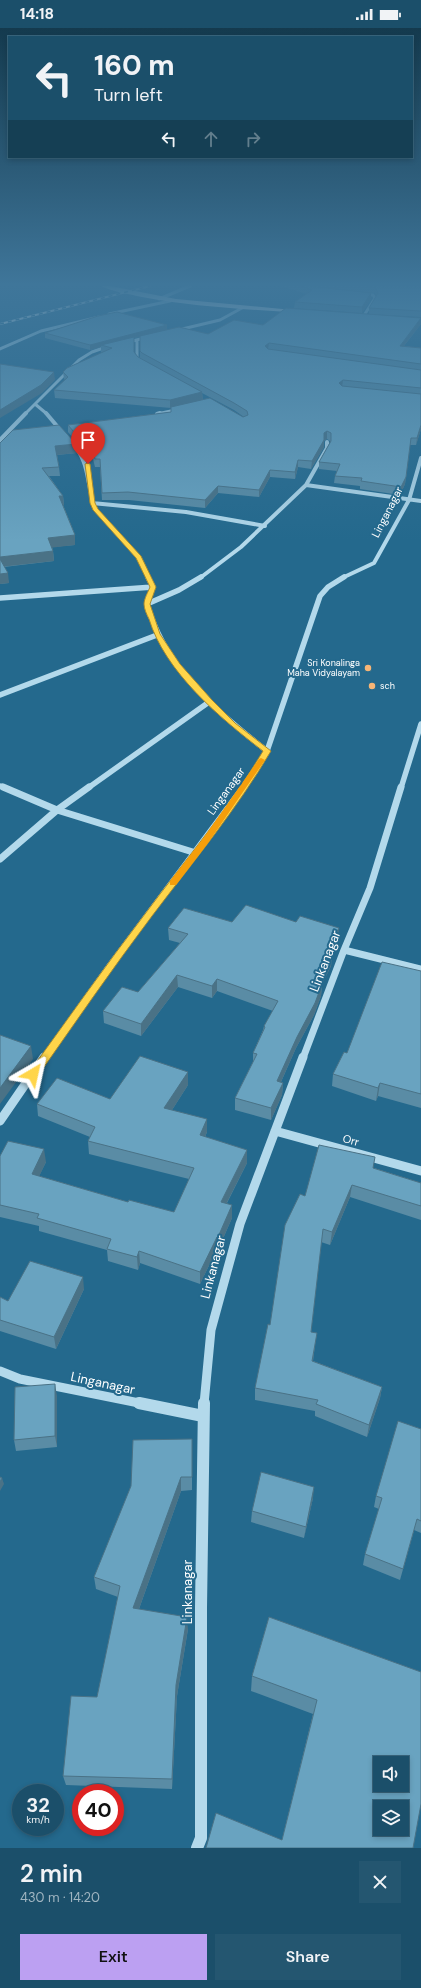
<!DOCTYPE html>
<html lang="en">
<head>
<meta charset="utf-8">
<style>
	:root { --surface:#1b4f6a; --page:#245670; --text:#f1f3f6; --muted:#a0b5c1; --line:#39667e; --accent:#bca0f2 }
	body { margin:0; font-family:"DM Sans",sans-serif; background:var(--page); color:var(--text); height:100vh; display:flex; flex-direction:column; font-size:15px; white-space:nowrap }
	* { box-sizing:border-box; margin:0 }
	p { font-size:13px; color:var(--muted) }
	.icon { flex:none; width:22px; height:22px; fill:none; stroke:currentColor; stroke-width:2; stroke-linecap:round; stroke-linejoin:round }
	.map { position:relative; height:1820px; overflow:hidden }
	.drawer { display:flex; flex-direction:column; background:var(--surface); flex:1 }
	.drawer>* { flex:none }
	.banner { position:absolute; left:8px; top:8px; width:405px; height:122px; border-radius:0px; box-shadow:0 2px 6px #0003,0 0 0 1px var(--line); background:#1b4f6a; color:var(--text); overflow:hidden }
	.controls { position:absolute; left:373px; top:1728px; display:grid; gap:8px }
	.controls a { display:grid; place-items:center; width:36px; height:36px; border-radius:0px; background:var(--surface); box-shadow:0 2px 6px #0003,0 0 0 1px var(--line); font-size:20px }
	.speed { position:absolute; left:12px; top:1756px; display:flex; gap:8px; font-size:20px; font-weight:700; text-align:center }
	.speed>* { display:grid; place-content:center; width:52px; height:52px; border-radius:50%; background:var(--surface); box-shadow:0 2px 6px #0003,0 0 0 1px var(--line); line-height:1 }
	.speed small { font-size:10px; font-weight:400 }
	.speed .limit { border:6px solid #d22; background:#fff; color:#111 }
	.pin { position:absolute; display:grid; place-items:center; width:34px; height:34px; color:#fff; margin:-41px -17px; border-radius:50% 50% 50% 0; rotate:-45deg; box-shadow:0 0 4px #0007 }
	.pin .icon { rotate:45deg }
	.me { position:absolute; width:44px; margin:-22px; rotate:36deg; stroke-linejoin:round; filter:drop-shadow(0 0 3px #0008) }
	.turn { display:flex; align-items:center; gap:14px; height:84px; padding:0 20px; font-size:18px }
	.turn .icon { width:52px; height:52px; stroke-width:2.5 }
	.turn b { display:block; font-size:28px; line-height:34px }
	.lanes { display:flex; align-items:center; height:38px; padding:0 20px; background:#0003; justify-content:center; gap:20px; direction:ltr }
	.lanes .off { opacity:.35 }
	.round { display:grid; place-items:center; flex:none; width:42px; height:42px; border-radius:0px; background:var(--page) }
	.overview { display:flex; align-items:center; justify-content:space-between; height:68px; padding:0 20px }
	h1 { font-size:24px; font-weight:600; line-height:30px }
	.primary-button { display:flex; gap:8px; margin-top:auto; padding:8px 20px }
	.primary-button a { flex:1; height:46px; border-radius:0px; background:var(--accent); color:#111; font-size:16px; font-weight:600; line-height:46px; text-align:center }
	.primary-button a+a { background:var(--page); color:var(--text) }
	.status { display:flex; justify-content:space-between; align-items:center; height:28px; padding:0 20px; background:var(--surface); direction:ltr }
	.status svg { height:11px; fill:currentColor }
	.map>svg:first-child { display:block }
</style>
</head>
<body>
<div class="status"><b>14:18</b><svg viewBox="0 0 49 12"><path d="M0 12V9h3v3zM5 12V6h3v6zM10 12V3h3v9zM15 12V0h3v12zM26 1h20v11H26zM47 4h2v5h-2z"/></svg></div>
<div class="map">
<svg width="421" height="1820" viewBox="0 0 421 1820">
	<rect width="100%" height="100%" fill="#24698d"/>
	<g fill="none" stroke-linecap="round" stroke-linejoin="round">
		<path stroke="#b3d9eb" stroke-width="3" d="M363 266 373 267 375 270 363 289
			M159 271 190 258
			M109 286 170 273
			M178 302 220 292 242 280
			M137 312V331L140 334
			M125 315 148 309
			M0 321 41 303 99 289
			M35 376 47 386
			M25 386 79 332 92 324 109 318
			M157 386 180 381"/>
		<path stroke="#b3d9eb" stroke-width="4" d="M46 385 62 404
			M157 386 160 385
			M0 412 26 385
			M71 413C92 437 85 455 96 482L139 530 149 550
			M306 457 327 420V414
			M92 475 186 484 265 498
			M200 550 241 519 306 457 421 473
			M342 550 374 535 409 472 421 430"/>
		<path stroke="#b3d9eb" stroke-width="5.5" d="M148 549 153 559C151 564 147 570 147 576 147 583 152 590 154 596 176 650 222 688 267 723
			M0 570 153 559
			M147 576 179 562 201 549
			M0 667 157 607
			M0 758 5 760
			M88 760 209 674
			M243 760 267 723 320 568 328 559 344 549
			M401 760 421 696"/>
		<path stroke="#b3d9eb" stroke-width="7" d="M3 759 57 782 196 825
			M0 831 57 782 89 759
			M344 922 421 941
			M44 1030 110 938 244 759
			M303 1030 344 922 370 860 401 759"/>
		<path stroke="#b3d9eb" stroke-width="9" d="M0 1093 44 1029
			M275 1103 421 1143
			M0 1343 20 1351 144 1376
			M204 1376 211 1302 240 1196 303 1029"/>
		<path stroke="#b3d9eb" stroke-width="12" d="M139 1375 203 1388
			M197 1820 201 1810V1580L204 1375"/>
		<path fill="#fff" fill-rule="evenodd" d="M101 258H110L176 271 303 283 300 285C247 281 194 279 142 269 129 266 113 264 101 258Z"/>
		<g stroke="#fff" stroke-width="2">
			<path id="rail" d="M0 296 150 258"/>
		</g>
		<use href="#rail" stroke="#24698d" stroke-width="1.5" stroke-dasharray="4" stroke-linecap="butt"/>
	</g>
	<path fill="#5a8ca5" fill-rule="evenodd" d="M281 258H301L371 265V271L362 285 294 280 295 274 306 266Z
		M311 258H421V289L369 286V280L376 268 375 265Z
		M421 296 404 318 421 320V401L416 417H410L405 456 400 467 360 461V458L334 455 335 448 337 443 319 441V434L330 414V413L327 411 324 413V419L311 441 298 439 295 451 270 449 259 469 218 465 205 480 129 472H102L100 439H95L91 423 85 424 68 404V397L171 384V380L55 370 54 362 65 352 64 351 63 344 101 325V319L90 322 45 310V305L167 297V302L208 306 263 297ZM140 309V330L138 329 134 324V310ZM202 365 234 382 244 389H243L203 372Z
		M0 415 76 416 77 425 57 427 59 439 60 448H49L63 468 64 477H63L75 507V517L52 519 53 523 54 533 4 539 9 555 0 556Z
		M232 894 338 912 330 926 332 927 331 938 322 956 321 968 314 987 296 1020 281 1054 283 1055 282 1067 271 1092 235 1082V1070L253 1034V1025L263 1002 264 998 273 983 217 963 212 970 178 959 141 1008 104 995 103 983 138 964 180 915 169 912 168 900Z
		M421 943V1080L378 1068 376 1073 332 1058 333 1046 347 1025Z
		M188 1057 172 1082 207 1104 205 1109 247 1122V1135L227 1175 232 1190 218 1222 217 1221 200 1256 140 1235 138 1242 108 1233 107 1222 39 1203V1198L0 1189V1128L46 1134 39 1148 128 1174 174 1184 189 1151 89 1126 88 1113 90 1109 38 1088 37 1076 110 1071Z
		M374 1140 421 1155V1192L350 1169 330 1217 321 1214 311 1304 315 1317 313 1333 382 1359 380 1370 367 1409 315 1388V1383L255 1372V1360L305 1168Z
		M84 1261 56 1321 0 1303V1269L8 1273Z
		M57 1368V1419L16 1423 14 1412Z
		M421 1401V1505L414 1502 400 1552 363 1537 365 1526 379 1481 374 1479 376 1468Z
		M192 1411V1462L181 1463 139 1581 188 1601 177 1668 172 1761 66 1757 63 1748 97 1669 118 1569 96 1561 94 1549Z
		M313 1470 304 1510 251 1494 252 1483Z
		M269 1589 413 1820 282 1812 313 1686 251 1663 252 1648Z"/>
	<path fill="#4a7286" d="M371 265V271L362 285V279Z
		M421 291V296L399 324 400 318Z
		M167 297V302L134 310 101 317V319L90 322V317Z
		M269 315 268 321 265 318Z
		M54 344 55 352 42 365 0 390V382Z
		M343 352 342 359 339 355Z
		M202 364 203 372 170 380V372Z
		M421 397V401L416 417 417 410Z
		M327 403V411L324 413V419L311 441 312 433 324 405Z
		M411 410 405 456 400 467 401 459Z
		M76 416 77 425 56 427 55 418Z
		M91 416V423L85 424V417Z
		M298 432V439L295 451V444Z
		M270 442V449L259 469V462Z
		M218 458V465L205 480V472Z
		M59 468H63L64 477 60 478Z
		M75 507V517L49 520 48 510Z
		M53 523 54 533 0 539V529Z
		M8 545 9 555 0 556V546Z
		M339 900 338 912 324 937 325 925Z
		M332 927 331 938 322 956 321 968 314 987 296 1020 276 1065 277 1053 318 955Z
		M177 947 178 959 141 1008V996Z
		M217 951V963L212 970V958Z
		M31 1018 33 1031 0 1076V1060Z
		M188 1044V1057L165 1093 164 1080Z
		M283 1055 282 1067 271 1092V1080Z
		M380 1055 378 1068 376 1073 378 1060Z
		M207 1091V1104L200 1120V1107Z
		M44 1121 46 1134 34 1159 32 1146Z
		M247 1122V1135L221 1186V1174Z
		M352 1157 350 1169 330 1217 332 1204Z
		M232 1177V1190L218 1222V1209Z
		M217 1209V1221L200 1256V1244Z
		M139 1223 140 1235 138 1242 137 1229Z
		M83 1249 84 1261 56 1321 54 1309Z
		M317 1305 315 1317 311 1345 312 1333Z
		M55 1356 57 1368V1419L55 1408Z
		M382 1359 380 1370 367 1409 369 1397Z
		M181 1449V1463L135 1592 133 1580Z
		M2 1450 4 1456 0 1463V1454Z
		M314 1459 313 1470 304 1510 306 1499Z
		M187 1589 188 1601 177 1668 172 1761V1751L176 1657Z"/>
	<path fill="#69a3c0" stroke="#4a7286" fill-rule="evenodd" d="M301 258H309L371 265 362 279 295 274 312 262Z
		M367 258H421V283L369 280 378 265 375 259Z
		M286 280 421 290 400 318 421 320V336L269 315 265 318 268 321 421 342V360L343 352 339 355 342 358 421 366V397L417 410H411L406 449 401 459 361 453 362 450 335 448 340 436 319 434 331 413V405L327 403 324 405V412L312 433 298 432 295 444 270 442 259 462 218 458 205 472 128 464 102 465 100 431H95L91 416 85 417 68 397 171 384V379L210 370 243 389 248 387 247 383 234 375 142 325 140 323V308L179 299 208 306 234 292 263 297Z
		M117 284 167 297 90 317 45 305 98 288Z
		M134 309V324L138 329 202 364 170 372 54 362 68 349 63 344 67 340 112 320 101 317Z
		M0 336 54 344 41 357 0 382Z
		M59 397 76 416 55 418 59 439 42 440 63 468H59L75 507 48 510 53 523 0 529V415L13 402Z
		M0 531 8 545 0 546Z
		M246 877 296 894 300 888 339 900 325 925 332 927 318 955 322 956 315 975 297 1009 277 1053 283 1055 271 1080 235 1070 257 1026 253 1025 265 999 264 998 278 973 217 951 212 958 177 947 141 996 103 983 122 959 138 964 188 906 168 900 184 880 232 894Z
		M382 934 421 943V1066L380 1055 378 1060 333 1046 344 1024 347 1025Z
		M0 1007 31 1018 0 1060Z
		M140 1028 188 1044 164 1080 207 1091 200 1107 247 1122 221 1174 232 1177 218 1209H217L200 1244 139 1223 137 1229 107 1221 111 1211 37 1190 39 1186 0 1177V1128L8 1113 44 1121 32 1146 128 1174 129 1172 174 1184 194 1140 88 1113 95 1099 37 1076 57 1050 110 1071Z
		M319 1117 375 1129 373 1140 421 1155V1178L352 1157 332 1204 323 1201 311 1304 317 1305 312 1333 382 1359 369 1397 316 1376 318 1372 255 1360 268 1296 270 1297 285 1197 300 1166 305 1168Z
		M30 1233 83 1249 54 1309 0 1292V1269L8 1273Z
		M55 1356V1408L14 1412 15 1359Z
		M398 1393 421 1401V1493L417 1491 403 1541 365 1526 382 1470 376 1468Z
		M192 1411V1449H181L133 1580 187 1589 176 1657 172 1751 63 1748 71 1668 97 1669 120 1558 94 1549 131 1458 133 1412Z
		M261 1444 314 1459 306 1499 252 1483Z
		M0 1449 2 1450 0 1454Z
		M269 1589 421 1644V1776L413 1820H206L216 1785 282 1812 317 1672 252 1648ZM380 1735H402V1757H380ZM380 1779H402V1801H380Z"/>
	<linearGradient id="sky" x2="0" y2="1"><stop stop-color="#143a4e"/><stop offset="0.5" stop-color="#3f769a"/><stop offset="1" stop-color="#3f769a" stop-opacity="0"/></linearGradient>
	<rect width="421" height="513" fill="url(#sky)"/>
	<path fill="#ffd54a" stroke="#a68a30" d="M88 435 90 436 95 475 98 481 141 528 156 559 150 576 160 606 180 636 212 672 235 695 271 723C237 781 193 834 152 888 112 941 75 995 37 1049L33 1050 28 1046 30 1043C68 991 105 938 145 886 185 832 229 781 263 723 220 690 165 644 149 591 147 587 144 581 144 576 144 571 148 564 150 559L136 530 93 482 90 475 85 436Z"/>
	<path fill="#f59e0b" d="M261 730 265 732 208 815 176 857H170V853L202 812 259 731Z"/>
	<g fill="#f6b576" stroke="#24698d" stroke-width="1.5">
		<circle cx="368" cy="640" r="4"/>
		<circle cx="372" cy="658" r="4"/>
	</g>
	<g text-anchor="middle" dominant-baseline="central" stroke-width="4" stroke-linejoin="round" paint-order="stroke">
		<g font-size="9" fill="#fff" stroke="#24698d" text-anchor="end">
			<text x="360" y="635">Sri Konalinga<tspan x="360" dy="10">Maha Vidyalayam</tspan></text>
			<text x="380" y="658" text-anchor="start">sch</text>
		</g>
		<g font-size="11" fill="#fff" stroke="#24698d">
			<text transform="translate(387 484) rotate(-63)">Linganagar</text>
			<text transform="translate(226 763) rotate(-54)">Linganagar</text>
			<text transform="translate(351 1112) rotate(15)">Orr</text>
		</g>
		<g font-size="13" fill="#fff" stroke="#24698d">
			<text transform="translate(325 933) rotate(-69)">Linkanagar</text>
			<text transform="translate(213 1239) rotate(-75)">Linkanagar</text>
			<text transform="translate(103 1355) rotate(12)">Linganagar</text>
			<text transform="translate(187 1564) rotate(-90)">Linkanagar</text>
		</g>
	</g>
</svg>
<div class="controls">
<a><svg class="icon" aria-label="sound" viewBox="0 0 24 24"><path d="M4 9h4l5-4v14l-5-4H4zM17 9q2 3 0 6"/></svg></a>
<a><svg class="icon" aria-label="layers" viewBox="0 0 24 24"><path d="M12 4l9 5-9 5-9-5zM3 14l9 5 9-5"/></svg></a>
</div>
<div class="speed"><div>32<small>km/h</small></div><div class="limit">40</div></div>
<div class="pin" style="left:88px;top:436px;background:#d93025"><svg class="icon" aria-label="arrive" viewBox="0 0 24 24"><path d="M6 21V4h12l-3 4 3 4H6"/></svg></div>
<svg class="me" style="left:33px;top:1046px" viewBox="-20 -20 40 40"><path d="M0-17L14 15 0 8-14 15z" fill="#ffd54a" stroke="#fff" stroke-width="4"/></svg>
<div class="banner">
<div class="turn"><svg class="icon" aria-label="left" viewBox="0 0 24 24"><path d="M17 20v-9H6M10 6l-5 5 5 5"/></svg><div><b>160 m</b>Turn left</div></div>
<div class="lanes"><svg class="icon" aria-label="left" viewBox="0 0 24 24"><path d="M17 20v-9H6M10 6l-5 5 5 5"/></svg><svg class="icon off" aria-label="ahead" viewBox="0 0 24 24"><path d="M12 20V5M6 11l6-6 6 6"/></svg><svg class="icon off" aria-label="right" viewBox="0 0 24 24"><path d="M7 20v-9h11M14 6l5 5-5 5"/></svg></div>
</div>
</div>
<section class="drawer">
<div class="overview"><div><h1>2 min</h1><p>430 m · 14:20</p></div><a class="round"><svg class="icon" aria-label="close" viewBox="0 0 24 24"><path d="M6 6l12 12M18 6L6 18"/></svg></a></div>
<div class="primary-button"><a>Exit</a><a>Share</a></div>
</section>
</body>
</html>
